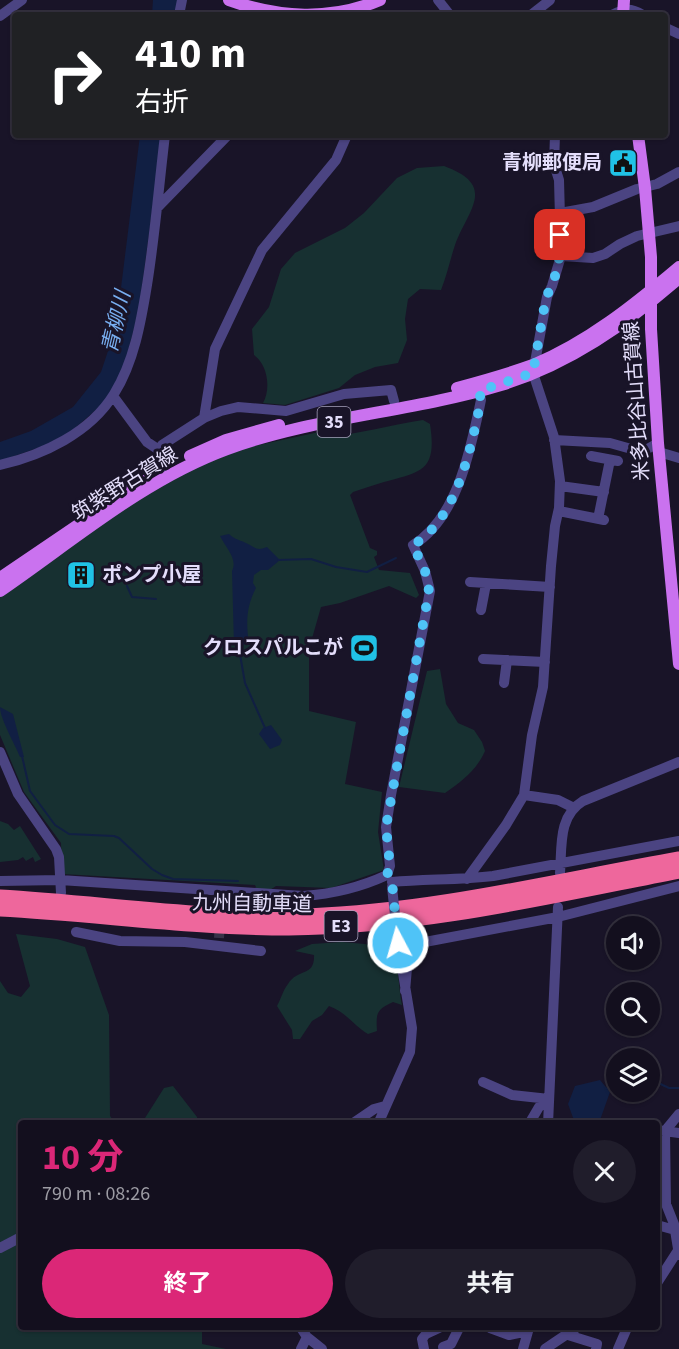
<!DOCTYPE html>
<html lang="ja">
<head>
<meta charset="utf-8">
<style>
	:root { --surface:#130f1e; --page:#201d2b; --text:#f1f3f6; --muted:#9d9ca4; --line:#322f3c; --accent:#db2777 }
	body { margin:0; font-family:"Source Sans 3","Noto Sans JP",sans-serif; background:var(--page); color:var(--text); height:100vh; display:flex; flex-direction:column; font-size:22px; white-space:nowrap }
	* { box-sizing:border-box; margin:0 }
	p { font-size:20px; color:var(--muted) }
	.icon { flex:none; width:33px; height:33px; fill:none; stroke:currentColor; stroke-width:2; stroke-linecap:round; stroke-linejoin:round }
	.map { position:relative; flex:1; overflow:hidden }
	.details { position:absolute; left:18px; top:1120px; width:642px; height:210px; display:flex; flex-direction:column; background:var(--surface); border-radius:6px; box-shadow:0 2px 4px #0004,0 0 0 2px var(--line) }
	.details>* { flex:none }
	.guide { position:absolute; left:12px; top:12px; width:656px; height:126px; border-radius:6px; box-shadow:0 2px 4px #0004,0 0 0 2px var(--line); background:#202124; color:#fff; overflow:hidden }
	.tools { position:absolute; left:606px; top:916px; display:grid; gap:12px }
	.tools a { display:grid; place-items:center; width:54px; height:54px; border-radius:50%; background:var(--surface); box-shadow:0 2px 4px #0004,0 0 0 2px var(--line); font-size:30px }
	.pin { position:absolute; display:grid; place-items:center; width:51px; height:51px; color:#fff; margin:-26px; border-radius:12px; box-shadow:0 3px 9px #0006 }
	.me { position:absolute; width:66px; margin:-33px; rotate:354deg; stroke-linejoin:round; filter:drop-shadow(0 0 4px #0008) }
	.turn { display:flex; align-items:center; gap:21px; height:126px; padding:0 24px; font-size:27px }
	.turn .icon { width:78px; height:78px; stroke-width:2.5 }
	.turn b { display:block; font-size:42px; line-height:51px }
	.round { display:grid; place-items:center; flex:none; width:63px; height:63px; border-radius:32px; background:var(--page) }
	.headline { display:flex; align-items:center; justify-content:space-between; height:102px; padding:0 24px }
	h1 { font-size:36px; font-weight:700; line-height:45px; color:var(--accent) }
	.cta { display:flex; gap:12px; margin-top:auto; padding:12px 24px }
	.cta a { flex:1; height:69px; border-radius:36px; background:var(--accent); color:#fff; font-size:24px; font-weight:700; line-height:69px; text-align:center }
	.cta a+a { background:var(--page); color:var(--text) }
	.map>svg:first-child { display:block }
</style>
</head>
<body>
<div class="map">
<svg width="679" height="1349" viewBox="0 0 679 1349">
	<rect width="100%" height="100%" fill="#191428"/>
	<path fill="#173031" d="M444 166C498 186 468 209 455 245 450 260 447 275 441 290L420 289 408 299 405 319 407 340 398 363 375 367 355 375 339 388 285 405 263 403C271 389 268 365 254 355L252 329 269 307 281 269 295 253 345 228 364 213 397 178 417 168Z
		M423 420 430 424C437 470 423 472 384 482 373 485 363 489 353 492L350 495 370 548 377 551V555L374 557 379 570 410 573 419 595 416 598 389 586 340 603 321 607 309 649V711L356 722 345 784 382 792 378 832 384 870 331 888 276 886 270 890 257 889 255 885 62 874 61 843 24 792 0 735V597L148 491 226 452 324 431 327 437C359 434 391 425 423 420Z
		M440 669 446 704 458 723 474 730 482 742 485 751C476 771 462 781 445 793L399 787 427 671Z
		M0 821 8 824 14 830 20 826 41 859 35 862 33 857 26 861 23 857 18 860 0 862Z
		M16 934 57 939 85 947 109 1015 110 1116 115 1123 21 1124V1328H202V1344L226 1349H0V981L8 993 21 997 30 986Z
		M342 942 387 946C400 960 398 986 402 1005L393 1002C376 1010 376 1013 377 1031L368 1034C353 1025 346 1012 329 1006L322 1015 312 1021 300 1039H293L292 1030 277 1006C281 999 283 990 288 984 298 968 315 977 314 955L295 951 312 944Z
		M173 1086 197 1117 198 1123H145V1118L164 1088Z"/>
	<path fill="#111f43" d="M153 0H178L175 15H152Z
		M140 135H162L139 309 125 363 107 400 74 429 49 444 0 461V442L31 431 73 407 101 372 114 333 120 296Z
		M229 534C235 540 241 540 248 544 256 548 257 551 267 547L280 560 268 570H261L254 575 253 583 256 588C246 607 246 623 249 644L234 645 232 571C238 559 226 548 220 536Z
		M0 707 13 714 24 757H20C15 744 0 719 0 707Z
		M271 725 282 740 280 745 270 749 259 734 263 728Z
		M600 1080 610 1092 599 1123H575L568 1104 575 1086Z"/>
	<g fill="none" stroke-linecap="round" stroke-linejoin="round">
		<path stroke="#111f43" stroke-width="2" d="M278 560 311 559 336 567 367 572 396 558
			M127 586 132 597 156 599
			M238 643 245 683 265 728
			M22 756 30 791 55 825 69 834 114 836 119 838 152 869 162 875 173 879 238 881
			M650 1079 669 1088H679
			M605 1088 614 1090 616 1086"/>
		<path stroke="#373248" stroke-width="10" stroke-dasharray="10 5" stroke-linecap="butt" d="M219 938 222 890"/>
		<path stroke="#4b4482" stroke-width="10" d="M438 0 450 15
			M179 15 182 0
			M531 15 550 0
			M612 15C625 8 631 8 643 15
			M0 16 22 0
			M664 27 679 34
			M157 208 228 135
			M560 213 593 207 637 189 657 184 679 172
			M561 256 593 258 605 254 620 244 637 236 679 226
			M113 396 147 442 159 450
			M204 418 221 411 238 407 286 411 344 394 391 390 394 401
			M554 440 610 443 642 452 658 443
			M659 452 679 458
			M591 456 618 461
			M0 465C43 455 90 433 114 394 134 362 141 322 147 285 155 235 159 185 165 135
			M163 469 159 450 162 445 204 418 215 349 262 250 336 160 347 135
			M560 486 604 492
			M559 511 604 520
			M598 519 610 460
			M470 582 550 587
			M481 610 486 584
			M483 659 545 662
			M504 683 507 660
			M0 752 18 794 56 849 59 857 61 893
			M524 795 558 800 572 807
			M560 873C562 846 558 816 583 801L679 762
			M467 879 506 825 524 795 532 735 543 687 551 566 555 526 559 508 560 481 554 437 533 373 547 297 552 286 561 256 559 180 554 164 555 135
			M0 881 60 880 303 896C333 894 359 888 387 875L390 866 386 827 391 795 430 591 425 571 413 545C458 518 471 447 481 400L479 391
			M392 882C426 879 460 880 493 876L679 841
			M76 932 120 941 185 942 261 951
			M405 991 409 945 558 917 679 886
			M483 1082 512 1095 549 1099
			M679 1114 665 1131 666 1204 674 1224 679 1255
			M352 1124 374 1109 385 1106
			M378 1124 410 1052 412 1028 398 943
			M529 1124 539 1107 549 1099
			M548 1124 558 907
			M626 1124H628
			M657 1130 679 1133
			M657 1225 675 1230
			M0 1248 21 1237
			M657 1283 677 1252
			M301 1328 307 1337 322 1349
			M490 1328 509 1335 528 1331
			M568 1335 597 1344 596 1349
			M301 1349 307 1337
			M424 1349 422 1339 426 1334 439 1328
			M444 1349 443 1347 451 1344 459 1328
			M523 1349 529 1328
			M545 1349 576 1328
			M618 1349 627 1328"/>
		<path stroke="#ca72ef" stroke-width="12" d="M229 0C278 18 331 21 380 0
			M623 15 624 0
			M638 135 645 188 651 257V329L658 443 679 664
			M457 388C483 381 508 374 533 365 588 342 634 305 679 267
			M190 456 226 440 279 425
			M0 578 143 481
			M0 591C73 541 143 480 227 449 315 417 411 412 501 385 569 364 626 324 679 278"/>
		<path stroke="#ee679c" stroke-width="15" d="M0 897C103 903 204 919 308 916 434 911 555 881 679 859
			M0 909C97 914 192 928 289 928 421 927 551 896 679 871"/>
		<path stroke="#4b4482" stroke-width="10" d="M392 887 398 943"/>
	</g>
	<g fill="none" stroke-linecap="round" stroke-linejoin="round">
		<path stroke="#4fc3f7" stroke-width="10" stroke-dasharray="0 18" d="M398 943 392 882 387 875 390 866 386 827 429 591 425 571 413 545C458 518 471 447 481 400L479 391 533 373 546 297C557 277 561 257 560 235"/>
	</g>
	<defs>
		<g id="civic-square" transform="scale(1.5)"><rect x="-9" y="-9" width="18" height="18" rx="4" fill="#20c2e6" stroke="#191428"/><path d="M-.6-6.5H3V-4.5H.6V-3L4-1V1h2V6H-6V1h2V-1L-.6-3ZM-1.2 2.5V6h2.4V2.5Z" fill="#111"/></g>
		<g id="building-square" transform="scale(1.5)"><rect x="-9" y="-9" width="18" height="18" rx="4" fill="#20c2e6" stroke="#191428"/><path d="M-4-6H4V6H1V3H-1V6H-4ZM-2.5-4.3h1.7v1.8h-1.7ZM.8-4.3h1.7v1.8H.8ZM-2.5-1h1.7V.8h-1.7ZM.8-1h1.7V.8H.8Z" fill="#111"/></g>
		<g id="stadium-square" transform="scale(1.5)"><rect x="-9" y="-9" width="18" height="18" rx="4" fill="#20c2e6" stroke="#191428"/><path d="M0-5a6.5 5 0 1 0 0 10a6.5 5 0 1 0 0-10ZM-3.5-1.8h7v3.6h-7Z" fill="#111"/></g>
	</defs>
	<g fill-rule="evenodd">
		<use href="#civic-square" x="623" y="163"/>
		<use href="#building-square" x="81" y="575"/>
		<use href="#stadium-square" x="364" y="648"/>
	</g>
	<g text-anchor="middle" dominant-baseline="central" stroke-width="6" stroke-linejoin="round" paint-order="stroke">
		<g fill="#191428" stroke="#a7a1bc" stroke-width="1.5">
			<rect x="317.5" y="407" width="33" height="30" rx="4.5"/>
			<rect x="324.5" y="911" width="33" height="30" rx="4.5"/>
		</g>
		<g font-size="18" font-weight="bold" fill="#e4defb">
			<text x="334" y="422">35</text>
			<text x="341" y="926">E3</text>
		</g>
		<g font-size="20" font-weight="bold" fill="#e4defb" stroke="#191428" text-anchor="end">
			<text x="602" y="163">青柳郵便局</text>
			<text x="102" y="575" text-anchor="start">ポンプ小屋</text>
			<text x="343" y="648">クロスパルこが</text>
		</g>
		<g font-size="20" fill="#e4defb" stroke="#191428">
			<text transform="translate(637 401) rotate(-94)">米多比谷山古賀線</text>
			<text transform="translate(125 484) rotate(-32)">筑紫野古賀線</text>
			<text transform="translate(252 904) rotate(1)">九州自動車道</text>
		</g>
		<g font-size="21" font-style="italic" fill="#78aef0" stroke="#191428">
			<text transform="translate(116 322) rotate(-77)">青柳川</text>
		</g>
	</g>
</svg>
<div class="tools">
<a><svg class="icon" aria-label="sound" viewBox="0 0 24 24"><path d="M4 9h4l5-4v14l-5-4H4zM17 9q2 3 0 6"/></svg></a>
<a><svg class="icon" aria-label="search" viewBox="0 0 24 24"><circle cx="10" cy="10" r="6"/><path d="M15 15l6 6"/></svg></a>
<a><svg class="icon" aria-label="layers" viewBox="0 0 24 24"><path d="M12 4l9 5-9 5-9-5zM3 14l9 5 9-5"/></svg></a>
</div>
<div class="pin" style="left:560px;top:235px;background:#d93025"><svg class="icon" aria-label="arrive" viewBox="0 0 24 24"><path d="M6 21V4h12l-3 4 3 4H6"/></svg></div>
<svg class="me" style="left:398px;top:943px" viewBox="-20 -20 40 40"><circle r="17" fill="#4fc3f7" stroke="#fff" stroke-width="3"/><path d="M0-11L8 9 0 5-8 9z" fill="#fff"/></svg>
<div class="guide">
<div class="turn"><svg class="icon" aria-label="right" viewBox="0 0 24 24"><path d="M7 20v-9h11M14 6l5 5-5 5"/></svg><div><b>410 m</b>右折</div></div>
</div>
<section class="details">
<div class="headline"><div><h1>10 分</h1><p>790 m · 08:26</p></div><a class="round"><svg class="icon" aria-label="close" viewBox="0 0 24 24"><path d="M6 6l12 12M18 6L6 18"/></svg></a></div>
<div class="cta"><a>終了</a><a>共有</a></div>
</section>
</div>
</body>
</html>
